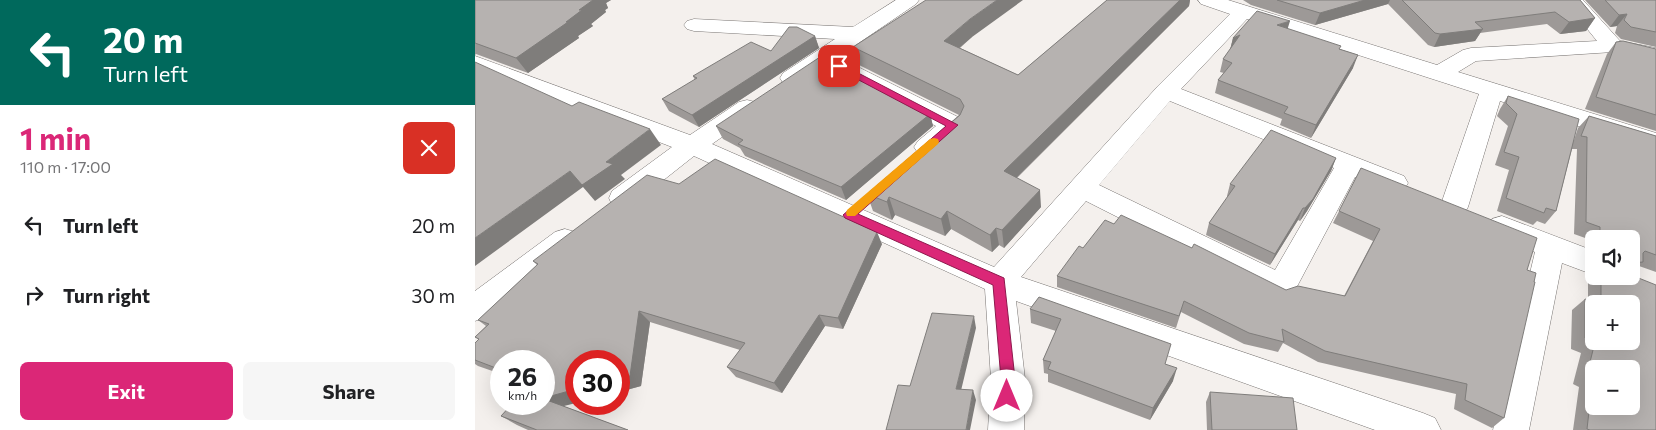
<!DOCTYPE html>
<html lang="en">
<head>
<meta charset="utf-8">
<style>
	:root { --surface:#fff; --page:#f6f6f6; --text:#202124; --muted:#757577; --accent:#db2777 }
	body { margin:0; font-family:Commissioner,sans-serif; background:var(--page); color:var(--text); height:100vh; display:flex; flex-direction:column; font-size:19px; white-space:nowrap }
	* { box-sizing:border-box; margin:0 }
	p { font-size:16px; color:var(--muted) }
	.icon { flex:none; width:28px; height:28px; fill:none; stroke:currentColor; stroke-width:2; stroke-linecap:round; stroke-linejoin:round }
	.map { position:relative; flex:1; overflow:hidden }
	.side { display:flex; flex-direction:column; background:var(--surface); width:475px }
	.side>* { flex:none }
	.top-card { background:#00695c; color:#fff; overflow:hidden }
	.tools { position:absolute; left:1110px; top:230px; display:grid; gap:10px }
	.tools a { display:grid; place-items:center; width:55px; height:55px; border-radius:8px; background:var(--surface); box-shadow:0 5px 20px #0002; font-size:25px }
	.speed { position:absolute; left:15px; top:350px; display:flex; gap:10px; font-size:25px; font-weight:700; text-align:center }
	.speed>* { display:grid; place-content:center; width:65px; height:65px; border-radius:50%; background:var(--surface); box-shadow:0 5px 20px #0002; line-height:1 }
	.speed small { font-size:12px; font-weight:400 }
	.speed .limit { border:8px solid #d22; background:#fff; color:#111 }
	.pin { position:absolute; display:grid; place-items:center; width:42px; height:42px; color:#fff; margin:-21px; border-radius:10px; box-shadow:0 2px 8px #0006 }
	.me { position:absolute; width:55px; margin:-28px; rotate:0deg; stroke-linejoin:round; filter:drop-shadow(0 0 4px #0008) }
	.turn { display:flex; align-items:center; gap:18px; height:105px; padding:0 20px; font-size:22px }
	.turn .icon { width:65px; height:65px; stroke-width:2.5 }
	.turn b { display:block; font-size:35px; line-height:42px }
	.round { display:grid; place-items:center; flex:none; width:52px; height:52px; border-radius:8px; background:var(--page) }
	.overview { display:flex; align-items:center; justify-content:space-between; height:85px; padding:0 20px }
	h1 { font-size:30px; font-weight:700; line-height:38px; color:var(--accent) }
	.primary-button { display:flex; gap:10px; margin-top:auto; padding:10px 20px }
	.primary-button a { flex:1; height:58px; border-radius:8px; background:var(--accent); color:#fff; font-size:20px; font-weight:700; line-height:58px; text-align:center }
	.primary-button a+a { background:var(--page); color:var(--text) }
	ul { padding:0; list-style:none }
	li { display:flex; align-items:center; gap:15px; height:70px; padding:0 20px }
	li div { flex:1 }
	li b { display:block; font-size:19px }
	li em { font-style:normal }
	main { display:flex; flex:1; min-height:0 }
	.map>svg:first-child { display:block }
</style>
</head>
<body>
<main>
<section class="side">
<div class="top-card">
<div class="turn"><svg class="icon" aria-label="left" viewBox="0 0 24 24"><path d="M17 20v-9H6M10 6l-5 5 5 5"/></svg><div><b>20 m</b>Turn left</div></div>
</div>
<div class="overview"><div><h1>1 min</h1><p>110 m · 17:00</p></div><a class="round" style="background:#d93025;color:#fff"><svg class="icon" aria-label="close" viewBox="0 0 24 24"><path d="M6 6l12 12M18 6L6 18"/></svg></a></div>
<ul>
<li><svg class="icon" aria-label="left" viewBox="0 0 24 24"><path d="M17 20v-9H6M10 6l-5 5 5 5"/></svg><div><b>Turn left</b></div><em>20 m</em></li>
<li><svg class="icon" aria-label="right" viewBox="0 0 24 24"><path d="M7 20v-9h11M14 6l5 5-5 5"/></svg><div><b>Turn right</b></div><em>30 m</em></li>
</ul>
<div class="primary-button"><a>Exit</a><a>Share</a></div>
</section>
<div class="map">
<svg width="1181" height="430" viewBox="0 0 1181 430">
	<rect width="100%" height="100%" fill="#f4f0ed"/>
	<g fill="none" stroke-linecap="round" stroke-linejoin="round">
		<g stroke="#797573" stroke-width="1">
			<path id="minor" d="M421 0H444L441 4 363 57 487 119 490 125C485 134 462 156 451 156 448 155 446 154 443 153L439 147 443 141 461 126 348 67C335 75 324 87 308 83L305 78 308 73 360 39 219 31 212 29 209 25 212 21 219 19 378 27Z
				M723 0H753L962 65 988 50 996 48 1122 41 1096 9 1086 4 1083 0H1108L1145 41 1181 48V62L1138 52 1001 61 983 72 1181 133V151L1025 101 993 207 989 214 979 217 969 214 965 207 1004 94 772 19 706 89 929 176 933 183 929 190 920 193 880 177 817 296 806 300 611 201 546 277 948 413 960 418 966 430H900L541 301 550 379 549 430H513L516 379 510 289 219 156 157 205 147 208 137 205 134 198 137 191 197 147 0 71V56L215 135 264 102 272 100 280 102 284 108 280 114 237 144 519 267 683 86 755 14 726 4ZM695 101 859 168 800 270 624 185Z
				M1027 216 1119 251V275L1087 263 1054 430H1018L1060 252 1017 235 1013 227 1017 219Z
				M90 229 100 232 104 240 100 248 11 317 0 321V291L80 232Z"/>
		</g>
		<use href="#minor" fill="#fff" fill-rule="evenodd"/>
	</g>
	<path fill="#9d9997" d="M0 0H136L131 3 133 8 130 10 131 12 116 24 118 26 103 36 104 38 53 73 1 54 0 55Z
		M632 0H715L714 6 542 178 566 207 529 248 524 245 517 252 476 229 470 236 420 215 417 220 398 211 392 194 484 115 384 65 378 47 497 37 485 48 543 75Z
		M768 0H1105L1120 18 1111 31 1085 34 1072 24 1005 33 1000 41 959 47 953 45 913 4 840 25 776 5Z
		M1110 0H1181V47L1146 39 1140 33 1142 26 1135 27Z
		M813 29 865 49 878 68 836 138 805 125 807 119 740 93 743 80 749 73 745 72 748 59 755 50 758 38Z
		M340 36 344 48 224 127 194 111 187 99 220 80 218 76Z
		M1141 42 1181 49V131L1110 109 1132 54Z
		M1033 96 1099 140 1103 128 1114 116 1181 136V272L1164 266 1156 272V239H1119V249L1113 246V239L1099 234 1102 149H1097L1081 211 1070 224 1062 221 1058 225 1022 211 1034 170 1020 165 1033 126 1022 116 1025 109Z
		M455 114 458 126 371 200 270 156 265 148 248 139 241 126Z
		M861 158 856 171 832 211 825 221 823 220 795 265 731 235 734 223 753 197 752 196 755 184Z
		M886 168 1052 270 1029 418 1017 428 979 409 981 394 843 362 808 343 803 352 769 344 706 312 701 328 582 287V276L608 248 639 224 717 248 811 290 869 296 898 241 858 223Z
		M407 244 368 329 350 326 307 393 261 377 252 367 265 350 175 322 166 386 144 392V361L88 406 153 430H53L42 425 26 416 69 404V361H26V374L3 366 0 364V343L4 340 0 337 11 326 3 320 62 265 58 261Z
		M1119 269V276H1156L1181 430H1098L1104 387 1098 384 1106 353 1096 349 1097 310 1110 299 1113 300V275Z
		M564 297 690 364 698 381 675 420 573 382V374L569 373 568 360 581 331 556 323 555 309Z
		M735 392 822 430H732L731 402Z"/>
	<path fill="#7f7d7b" d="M118 0H136L131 3 133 8 130 10 131 12 116 24 118 26 103 36 104 38 53 73 41 58 91 22 104 10Z
		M522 0H548L497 37 472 58 469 41 495 19Z
		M705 0H715L714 6 530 189 529 171Z
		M890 0H915L913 4 840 25 845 13Z
		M1152 14 1142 26 1135 27 1144 15Z
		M1120 18 1111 31 1085 34 1094 22Z
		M815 21 811 34 802 25Z
		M1008 29 1000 41 959 47 965 34Z
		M765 35 755 50 758 38Z
		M340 36 344 48 224 127 217 115Z
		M883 55 878 68 836 138 841 125Z
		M455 114 458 126 371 200 366 187Z
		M175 129 186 145 146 175 150 179 120 201 108 187 0 266V238L95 171 131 162Z
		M861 158 856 171 832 211 825 221 830 208Z
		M565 190 566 207 529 248 527 230Z
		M414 197 420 215 417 220 412 202Z
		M828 208 823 220 795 265 800 254Z
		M472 211 476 229 470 236 466 219Z
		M521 228 524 245 517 252 515 235Z
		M402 232 407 244 368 329 363 318Z
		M164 311 175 322 166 386 144 392V379Z
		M344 315 350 326 307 393 299 383Z
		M499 316 501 328 484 399 481 389Z
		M702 368 698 381 675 420 678 408Z
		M101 389V403L81 408 69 400V398Z
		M498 390 501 400 495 430H491Z"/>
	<path fill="#b6b2b0" stroke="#7f7d7b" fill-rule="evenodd" d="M0 0H118L104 10H107L91 22H93L41 58 0 43Z
		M451 0H522L495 19 469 41 543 75 632 0H705L529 171 565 190 527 230 521 228 515 235 472 211 466 219 414 197 412 202 392 194 485 115 489 106 485 99 378 47Z
		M802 0H890L845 13Z
		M927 0H1105L1120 18 1094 22 1080 12 1000 22 1008 29 965 34 960 33Z
		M1130 0H1181V32L1156 27 1149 20 1152 14 1144 15Z
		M782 11 815 21 802 25 866 46 864 49 883 55 841 125 809 113 813 107 743 80 757 63 748 59 765 35 758 38Z
		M314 27H322L340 36 217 115 187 99 222 78 218 76 276 42 296 51Z
		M1148 41 1181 49V115L1121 97 1141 42Z
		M345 57 455 114 366 187 263 144 268 140 241 126Z
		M0 62 97 106 104 102 175 129 131 162 138 164 107 185 95 171 0 238Z
		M1033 96 1104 119 1081 211 1071 208 1069 213 1031 198 1044 157 1029 152 1042 114 1031 103Z
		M1114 116 1181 136V255L1170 251 1168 253V262L1156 263V239H1133L1125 234V227L1111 222 1112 137 1106 136Z
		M796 130 861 158 838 199 830 208H828L800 254 734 223 760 186 755 184Z
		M240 159 402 232 363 318 344 315 299 383 252 367 270 343 164 311 155 376 144 379V361H101V389L69 398V361H26V370L0 360V343L4 339 0 337 14 324 3 320 63 264 58 261 172 175 204 184Z
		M886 168 1062 238 1052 270 1061 273 1059 282H1060L1029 418 990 400 992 384 850 351 807 329 809 342 774 333 709 301 704 316 582 276 604 246 608 248 630 220 639 224 646 215 717 248 719 244 811 290 823 286 870 296 905 229 864 211Z
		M1156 275 1181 285V430H1115L1112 429 1118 376 1112 374 1120 342 1110 338V299L1125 304H1119V341H1156V304H1126V276H1156ZM1119 369H1156V406H1119Z
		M564 297 696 344 690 364 702 368 678 408 573 369 576 362 568 360 586 319 555 309Z
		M457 313 499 316 481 389 498 390 491 430H411L423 385 435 386Z
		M735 392 818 398 822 430H737Z
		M69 399 153 430H62L26 416 37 404H69Z"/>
	<path fill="#db2777" stroke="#8e194d" d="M364 63 483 125 383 214 529 278 540 379 537 401 532 403 528 401 525 396 526 379 518 285 370 218 368 215 471 126 361 68 359 66Z"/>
	<path fill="#f59e0b" d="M459 138 463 139 464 142 463 144 380 216H372L371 213 372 210 455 139Z"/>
</svg>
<div class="tools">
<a><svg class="icon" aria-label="sound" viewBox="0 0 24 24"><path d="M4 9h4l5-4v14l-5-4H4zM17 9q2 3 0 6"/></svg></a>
<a>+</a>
<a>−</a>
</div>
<div class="speed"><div>26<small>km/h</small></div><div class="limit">30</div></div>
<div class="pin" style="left:364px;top:66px;background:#d93025"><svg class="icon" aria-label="arrive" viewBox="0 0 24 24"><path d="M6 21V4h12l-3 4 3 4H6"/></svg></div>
<svg class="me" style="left:532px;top:396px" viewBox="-20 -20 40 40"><circle r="19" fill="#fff"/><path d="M0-13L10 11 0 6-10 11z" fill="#db2777"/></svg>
</div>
</main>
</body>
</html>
